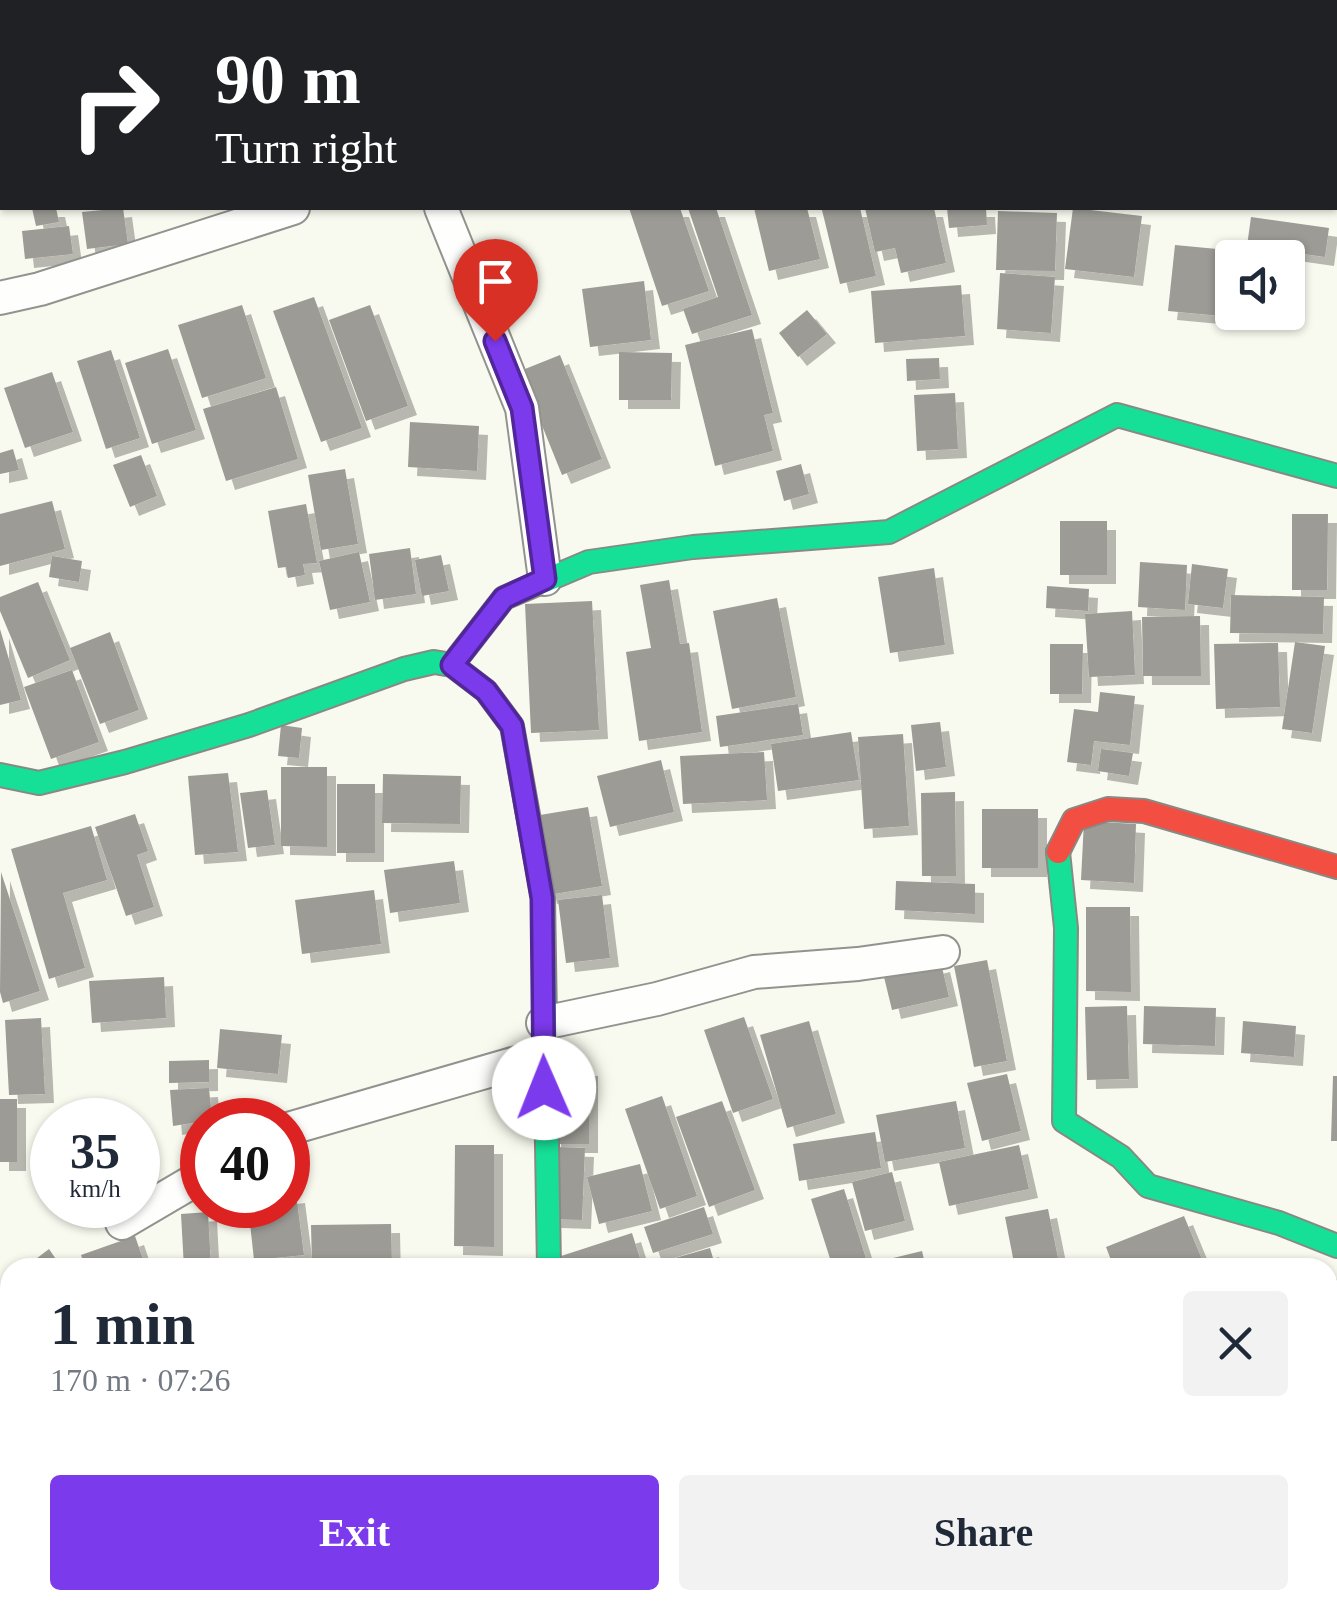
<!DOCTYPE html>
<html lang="en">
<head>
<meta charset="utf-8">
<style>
	:root { --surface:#fff; --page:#f2f2f3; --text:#1f2937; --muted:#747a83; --accent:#7c3aed }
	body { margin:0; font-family:Georgia,serif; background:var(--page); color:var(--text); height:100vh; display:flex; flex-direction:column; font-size:38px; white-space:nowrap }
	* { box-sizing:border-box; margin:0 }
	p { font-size:32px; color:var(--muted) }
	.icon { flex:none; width:55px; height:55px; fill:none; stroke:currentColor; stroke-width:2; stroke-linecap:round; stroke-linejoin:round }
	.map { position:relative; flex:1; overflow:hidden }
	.details { position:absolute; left:0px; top:1258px; width:1338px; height:352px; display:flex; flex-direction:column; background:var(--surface); border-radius:30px 30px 0 0; box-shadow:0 2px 8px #0004 }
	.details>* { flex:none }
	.banner { position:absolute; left:0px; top:0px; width:1338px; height:210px; box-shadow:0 2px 8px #0004; background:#202124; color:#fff; overflow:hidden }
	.fabs { position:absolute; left:1215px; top:240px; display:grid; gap:20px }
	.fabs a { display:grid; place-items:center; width:90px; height:90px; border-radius:10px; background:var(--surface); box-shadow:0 2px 8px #0004; font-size:50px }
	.speed { position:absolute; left:30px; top:1098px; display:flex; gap:20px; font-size:50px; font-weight:700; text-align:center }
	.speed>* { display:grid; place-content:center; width:130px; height:130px; border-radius:50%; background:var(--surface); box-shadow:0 2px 8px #0004; line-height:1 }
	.speed small { font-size:25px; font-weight:400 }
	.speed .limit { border:15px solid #d22; background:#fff; color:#111 }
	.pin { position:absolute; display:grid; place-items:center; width:85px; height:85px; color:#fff; margin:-102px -42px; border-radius:50% 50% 50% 0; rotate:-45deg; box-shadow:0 0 10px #0007 }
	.pin .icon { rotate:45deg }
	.me { position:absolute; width:110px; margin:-55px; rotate:359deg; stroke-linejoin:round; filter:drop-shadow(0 0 8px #0008) }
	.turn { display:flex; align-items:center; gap:35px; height:210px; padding:0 50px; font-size:45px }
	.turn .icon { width:130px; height:130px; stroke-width:2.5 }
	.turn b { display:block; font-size:70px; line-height:85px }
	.round { display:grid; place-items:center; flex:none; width:105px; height:105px; border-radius:10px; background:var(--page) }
	.summary { display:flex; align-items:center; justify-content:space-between; height:170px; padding:0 50px }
	h1 { font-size:60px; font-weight:600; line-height:75px }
	.cta { display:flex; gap:20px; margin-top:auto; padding:20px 50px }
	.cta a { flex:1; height:115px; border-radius:10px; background:var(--accent); color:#fff; font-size:40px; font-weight:600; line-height:115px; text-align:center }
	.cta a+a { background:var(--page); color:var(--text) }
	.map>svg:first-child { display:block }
</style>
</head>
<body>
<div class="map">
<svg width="1337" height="1609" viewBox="0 0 1337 1609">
	<defs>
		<filter id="shadow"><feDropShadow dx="9" dy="9" stdDeviation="0" flood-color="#0004"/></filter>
	</defs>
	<rect width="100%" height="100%" fill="#f9faef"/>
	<path fill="#9c9b95" filter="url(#shadow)" d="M32 208H56L59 222 36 226Z
		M123 208 128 244 87 249 82 212Z
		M629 208H680L709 291 662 306Z
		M688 208H716L752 315 692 334 683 309 718 297Z
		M754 208H807L820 259 769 271Z
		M832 208H860L876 276 840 284 822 210Z
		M865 208H934L946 263 901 273 895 248 875 252Z
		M947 208H986L987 225 949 228Z
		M1073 208 1142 216 1134 277 1065 269Z
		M998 211 1057 213 1055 271 996 270Z
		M1251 217 1329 228 1325 257 1247 246Z
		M69 226 73 254 25 259 22 231Z
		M1175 245 1238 251V258H1232V317L1168 311Z
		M1000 273 1055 277 1051 333 997 329Z
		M644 281 651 340 590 347 582 289Z
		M961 285 965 336 875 343 871 291Z
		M314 297 362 428 321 442 273 311Z
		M242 305 266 378 202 398 178 325Z
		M370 305 408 406 366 421 329 320Z
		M807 310 827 334 798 357 779 333Z
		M752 329 773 413 764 415 773 451 715 466 685 345Z
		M168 349 196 430 152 444 125 363Z
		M111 350 140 438 106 449 77 361Z
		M619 352 672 353 671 400H619Z
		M560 355 602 459 562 475 520 371Z
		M939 358 940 379 907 381 906 359Z
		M52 372 73 432 25 448 4 388Z
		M276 387 298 459 226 481 203 409Z
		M955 393 958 449 917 451 914 395Z
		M410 422 479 426 477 471 408 467Z
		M13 449 19 470 0 474V453Z
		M141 455 157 496 130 507 113 465Z
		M801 464 809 494 784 501 776 471Z
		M345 469 358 544 321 550 308 475Z
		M52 501 65 549 0 566V514Z
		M306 504 317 563 303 564 305 575 288 578 286 567 278 568 268 511Z
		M1292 514H1328L1327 590H1292Z
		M1060 521H1107V575H1060Z
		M410 548 416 594 375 600 369 554Z
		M359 552 370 602 330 610 319 561Z
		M441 555 449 591 422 596 415 560Z
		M52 556 82 561 79 582 49 577Z
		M1140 562 1187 565 1185 610 1138 607Z
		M1192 564 1228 569 1223 608 1188 604Z
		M934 568 945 645 890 653 878 577Z
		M669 580 680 644 689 643 702 732 639 741 626 652 651 648 640 585Z
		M38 582 70 660 28 678 0 611V597Z
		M1047 586 1089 589 1088 611 1046 608Z
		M1231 595 1324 597 1323 634 1230 633Z
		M777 598 796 697 732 709 713 611Z
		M592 601 599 730 531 733 525 604Z
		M1132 611 1135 675 1089 677 1085 614Z
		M1200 616 1201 676H1143L1142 617Z
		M0 629 21 700 0 705Z
		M110 632 139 710 100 724 70 648Z
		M1295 642 1325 646 1312 733 1282 729Z
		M1278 643 1280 707 1216 709 1214 644Z
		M1050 644H1083L1082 694H1050Z
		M72 670 99 742 51 759 24 687Z
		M1100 692 1135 696 1130 745 1094 741 1091 765 1067 762 1074 709 1098 712Z
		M798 704 803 735 720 747 716 716Z
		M940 722 946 767 916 771 911 725Z
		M281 725 302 728 299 758 278 756Z
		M851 732 859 780 778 791 771 744Z
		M903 734 909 826 864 829 858 737Z
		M1101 749 1133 753 1129 776 1098 771Z
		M764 752 767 800 683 804 680 756Z
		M661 760 674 812 610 827 597 776Z
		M281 767H327V847L281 846Z
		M228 773 238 852 195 855 188 776Z
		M383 774 461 776 460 824 382 823Z
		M337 784H375V853H337Z
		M267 790 275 845 248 848 240 793Z
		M955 792 956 876H922L921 793Z
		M588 807 602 886 548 895 534 816Z
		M982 809H1038V868H982Z
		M135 814 148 851 137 855 154 907 126 916 95 827Z
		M1084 821 1136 824 1134 883 1081 880Z
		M91 826 107 880 63 893 85 968 49 979 11 849Z
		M454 861 460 903 390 913 384 870Z
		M1 872 40 991 3 1003 0 992Z
		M896 881 975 884V914L895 910Z
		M374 890 381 944 302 954 295 900Z
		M602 895 610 958 566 963 558 900Z
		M1086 907H1130L1131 992 1086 991Z
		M987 960 1007 1061 974 1067 954 966Z
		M941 963 949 997 892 1010 884 977Z
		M164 977 166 1018 92 1023 89 981Z
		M1127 1006 1129 1079 1087 1080 1085 1007Z
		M1144 1006 1216 1008 1215 1046 1143 1044Z
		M744 1017 773 1099 733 1113 704 1030Z
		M41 1018 45 1094 9 1095 5 1020Z
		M809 1021 836 1114 787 1128 760 1035Z
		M1243 1021 1296 1026 1294 1057 1241 1053Z
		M220 1029 282 1035 278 1074 217 1068Z
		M209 1060V1082L169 1083V1061Z
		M552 1066 589 1067V1144H552Z
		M1007 1074 1021 1131 982 1141 967 1083Z
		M1333 1076H1337V1141H1331Z
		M209 1088 212 1120 173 1126 170 1090Z
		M662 1096 697 1196 660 1209 625 1109Z
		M0 1099H17V1162H0Z
		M722 1101 755 1190 709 1207 676 1117Z
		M956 1101 965 1148 885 1162 876 1115Z
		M875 1132 881 1168 799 1181 793 1144Z
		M455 1145H494V1247L454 1246Z
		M1019 1145 1029 1189 949 1206 939 1162Z
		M554 1147 585 1148 582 1220 552 1219Z
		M640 1164 652 1211 599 1224 587 1177Z
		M892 1172 905 1221 865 1231 852 1182Z
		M844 1189 869 1268H833L811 1199Z
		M296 1194 304 1255 254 1260 248 1205H288V1195Z
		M704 1207 713 1234 653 1253 644 1227Z
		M1048 1209 1060 1268H1015L1005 1217Z
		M208 1212 211 1268H184L181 1214Z
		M1184 1216 1203 1262 1189 1268H1114L1106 1247Z
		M391 1224 392 1268H312L311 1225Z
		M632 1233 643 1268H562L558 1257Z
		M135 1236 146 1268H85L81 1255Z
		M710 1248 716 1268H647V1266Z
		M49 1249 62 1268H24Z
		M922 1251 926 1268H887L885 1260Z
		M1328 1274 1337 1279V1324L1328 1343Z
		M1328 1369 1337 1375V1409L1328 1426Z
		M0 1454 10 1455V1542L0 1541Z
		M10 1554V1600H49V1603L0 1607V1555Z
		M257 1600H323V1609H258Z
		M327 1600H368L369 1609H328Z
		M377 1600H415L416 1609H378Z
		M429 1600H488L489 1609H430Z
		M680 1600H774L775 1609H680Z
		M907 1600H911L917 1609H894Z
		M930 1600H976L983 1609H928L924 1604Z
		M980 1600H1010L1017 1609H987Z
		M1020 1600H1057L1062 1609H1025Z
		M1093 1600H1178L1171 1609H1095L1089 1605Z"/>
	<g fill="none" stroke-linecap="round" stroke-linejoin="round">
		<g stroke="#92938e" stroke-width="36">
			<path id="street" d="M1175 0 1177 2
				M1149 2 1151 0
				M1335 65H1337
				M441 208 522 408 545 579
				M0 298 40 289 293 208
				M543 1023 657 999 754 972 858 964 943 952
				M288 1129 544 1055
				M122 1223 202 1176
				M567 1609 568 1600"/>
		</g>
		<g stroke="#898984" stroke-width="26">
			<path id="fast" d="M452 665 504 598 589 562 693 547 889 532 1117 415 1337 476
				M0 775 39 783 125 762 249 725 404 669 434 662 452 665 486 691 512 726 543 898 549 1268
				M1058 852 1066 928 1064 1121 1121 1157 1148 1186 1279 1223 1337 1246"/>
		</g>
		<g stroke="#898984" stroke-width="26">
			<path id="jam" d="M1058 852 1074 820 1108 809 1144 811 1337 867"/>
		</g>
		<use href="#street" stroke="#fefefd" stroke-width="32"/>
		<use href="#fast" stroke="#16e098" stroke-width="22"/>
		<use href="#jam" stroke="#f24e42" stroke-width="22"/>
	</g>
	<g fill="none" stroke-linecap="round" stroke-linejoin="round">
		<g stroke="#51269a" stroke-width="25">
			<path id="route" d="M495 341 522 408 545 579 504 598 452 665 486 691 512 726 542 898 544 1088"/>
		</g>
		<use href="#route" stroke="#7c3aed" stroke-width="18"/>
	</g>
</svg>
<div class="fabs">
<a><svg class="icon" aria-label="sound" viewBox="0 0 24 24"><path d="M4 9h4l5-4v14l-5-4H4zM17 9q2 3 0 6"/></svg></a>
</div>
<div class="speed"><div>35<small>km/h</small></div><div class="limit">40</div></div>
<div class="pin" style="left:495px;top:341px;background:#d93025"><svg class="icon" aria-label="arrive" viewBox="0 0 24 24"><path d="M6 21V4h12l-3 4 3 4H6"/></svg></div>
<svg class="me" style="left:544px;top:1088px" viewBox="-20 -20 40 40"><circle r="19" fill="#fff"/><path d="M0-13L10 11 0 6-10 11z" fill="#7c3aed"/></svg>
<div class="banner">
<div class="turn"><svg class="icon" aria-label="right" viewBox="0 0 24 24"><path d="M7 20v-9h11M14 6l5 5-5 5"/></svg><div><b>90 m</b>Turn right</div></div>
</div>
<section class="details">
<div class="summary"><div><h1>1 min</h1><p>170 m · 07:26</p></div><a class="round"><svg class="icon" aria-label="close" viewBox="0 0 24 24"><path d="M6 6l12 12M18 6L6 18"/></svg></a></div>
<div class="cta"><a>Exit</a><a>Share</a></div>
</section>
</div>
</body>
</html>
